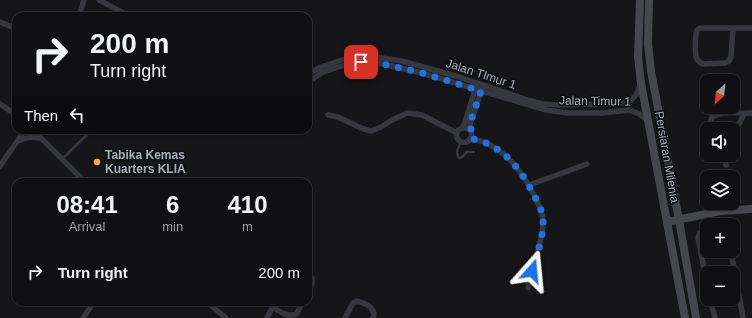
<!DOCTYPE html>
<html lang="en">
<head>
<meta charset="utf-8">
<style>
	:root { --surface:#101012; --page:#19191b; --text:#f1f3f6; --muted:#9c9d9f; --line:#303032 }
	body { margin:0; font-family:Helvetica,sans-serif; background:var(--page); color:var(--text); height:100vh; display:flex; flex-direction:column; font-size:15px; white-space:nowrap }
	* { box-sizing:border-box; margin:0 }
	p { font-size:13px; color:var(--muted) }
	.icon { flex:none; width:22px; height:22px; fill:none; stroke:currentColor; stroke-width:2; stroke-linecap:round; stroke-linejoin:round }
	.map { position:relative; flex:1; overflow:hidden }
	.sheet { position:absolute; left:12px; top:178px; width:300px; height:128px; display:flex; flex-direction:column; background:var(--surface); border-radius:12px; box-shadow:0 1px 3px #0004,0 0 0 1px var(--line) }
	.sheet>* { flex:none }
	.guide { position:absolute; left:12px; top:12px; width:300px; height:122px; border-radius:12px; box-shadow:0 1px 3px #0004,0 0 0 1px var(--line); background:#101012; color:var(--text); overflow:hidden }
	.needle { width:26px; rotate:207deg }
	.buttons { position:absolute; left:700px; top:74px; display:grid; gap:8px }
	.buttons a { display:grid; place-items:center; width:40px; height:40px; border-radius:8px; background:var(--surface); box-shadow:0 1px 3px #0004,0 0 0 1px var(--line); font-size:20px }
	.pin { position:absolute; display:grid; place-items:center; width:34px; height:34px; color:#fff; margin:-17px; border-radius:8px; box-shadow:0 2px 6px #0006 }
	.me { position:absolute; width:44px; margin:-22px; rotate:18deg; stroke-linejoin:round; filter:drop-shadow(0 0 3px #0008) }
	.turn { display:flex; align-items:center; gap:14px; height:84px; padding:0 12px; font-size:18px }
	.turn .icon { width:52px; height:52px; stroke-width:2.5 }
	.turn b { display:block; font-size:28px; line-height:34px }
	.then { display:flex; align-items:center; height:38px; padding:0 12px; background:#0003; gap:8px; font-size:15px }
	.eta { display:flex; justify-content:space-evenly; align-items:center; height:68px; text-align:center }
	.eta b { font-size:24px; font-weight:700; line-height:28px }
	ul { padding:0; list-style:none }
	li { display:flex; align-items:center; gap:12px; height:52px; padding:0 12px }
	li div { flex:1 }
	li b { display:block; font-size:15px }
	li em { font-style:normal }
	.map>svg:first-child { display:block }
</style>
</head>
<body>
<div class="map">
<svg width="752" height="318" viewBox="0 0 752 318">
	<rect width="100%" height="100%" fill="#161618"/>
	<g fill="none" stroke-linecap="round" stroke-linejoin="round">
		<path stroke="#37383d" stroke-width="2.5" d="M461 142C458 148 455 152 459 158L462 157 467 152H474
			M63 158 92 130"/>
		<path stroke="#37383d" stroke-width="5.5" d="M99 0 129 16
			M79 16 84 0
			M0 22 16 29
			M733 28 731 57 729 61 725 63 702 64C699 62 697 60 696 57 695 50 695 36 697 30L700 28H752
			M308 74 321 67 345 59 361 57 382 58 402 61 459 77 528 100 543 104 560 105 612 104 629 102 636 95 641 83
			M308 82 323 72 345 65 361 62 383 64 422 73 546 110 568 113H602L630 110 639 114 649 121
			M0 104 16 115
			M328 115 338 117 361 128 371 131 381 127 392 120 407 113 422 115 457 133
			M462 128 465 122 476 87
			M713 129 710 123 712 117C723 110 739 114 752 113
			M33 130 85 182
			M471 131C464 125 454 129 457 138 460 143 467 144 470 139 474 135 470 129 470 124 471 120 473 116 474 112 477 104 480 96 482 88
			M733 136 744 114
			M471 138C476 140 481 141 486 143 509 153 524 175 535 197 539 205 543 213 543 222 543 239 536 254 532 270 530 276 529 282 528 288
			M18 141C26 137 32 137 41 138
			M723 155 726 165
			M0 166 25 130
			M140 182 141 180H145L149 182
			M529 185 587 164
			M707 230 700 233 698 238 707 283
			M731 251 743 318
			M308 274 312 278V283L308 291
			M710 299 715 318
			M207 302 226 318
			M272 307C279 311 289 318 296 314 299 311 300 306 302 302
			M83 318 94 302
			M267 318 275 302
			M345 318 353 303 357 301C365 303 377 308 373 318"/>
		<path stroke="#45474d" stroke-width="8" d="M640 0 638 57 641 83 685 318
			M649 0 648 44 651 71 679 220 696 318
			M667 222 721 211 752 209"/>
	</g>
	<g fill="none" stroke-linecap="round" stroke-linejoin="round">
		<path stroke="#1a73e8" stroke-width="7" stroke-dasharray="0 12.6" d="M361 62 383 64 422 73 481 91 470 123 472 136 471 138C476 140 481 141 486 143 509 153 524 175 535 197 539 206 544 213 543 223 543 240 536 256 532 271"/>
	</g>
	<circle fill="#f2b134" stroke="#111113" stroke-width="1.5" cx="97" cy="162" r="4"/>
	<g text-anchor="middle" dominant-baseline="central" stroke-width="3.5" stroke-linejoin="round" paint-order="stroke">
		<g font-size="12" fill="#a8adb8" stroke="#111113">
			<text transform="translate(481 74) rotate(18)">Jalan TImur 1</text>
			<text transform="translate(595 101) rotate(1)">Jalan Timur 1</text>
			<text transform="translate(667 157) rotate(80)">Persiaran Milenia</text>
		</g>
		<g font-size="12" font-weight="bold" fill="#a8adb8" stroke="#111113" text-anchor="start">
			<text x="105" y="155">Tabika Kemas<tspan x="105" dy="14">Kuarters KLIA</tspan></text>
		</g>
	</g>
</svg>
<div class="buttons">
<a><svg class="needle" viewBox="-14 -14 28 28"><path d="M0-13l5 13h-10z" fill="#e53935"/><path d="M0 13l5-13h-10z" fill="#9c9d9f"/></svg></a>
<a><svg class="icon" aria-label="sound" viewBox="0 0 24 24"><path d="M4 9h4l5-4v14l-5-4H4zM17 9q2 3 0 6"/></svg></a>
<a><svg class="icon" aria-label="layers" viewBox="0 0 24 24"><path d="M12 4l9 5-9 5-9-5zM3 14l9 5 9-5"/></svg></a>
<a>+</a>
<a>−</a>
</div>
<div class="pin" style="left:361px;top:62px;background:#d93025"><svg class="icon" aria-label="arrive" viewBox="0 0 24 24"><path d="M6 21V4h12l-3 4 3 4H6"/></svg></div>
<svg class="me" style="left:532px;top:271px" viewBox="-20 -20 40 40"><path d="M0-17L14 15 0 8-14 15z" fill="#1a73e8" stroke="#fff" stroke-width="4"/></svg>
<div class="guide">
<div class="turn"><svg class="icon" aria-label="right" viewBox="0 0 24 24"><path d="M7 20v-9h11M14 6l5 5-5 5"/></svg><div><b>200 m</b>Turn right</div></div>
<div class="then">Then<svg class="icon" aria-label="left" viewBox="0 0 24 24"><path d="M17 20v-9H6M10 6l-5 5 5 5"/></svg></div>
</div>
<section class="sheet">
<div class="eta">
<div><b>08:41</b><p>Arrival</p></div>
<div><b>6</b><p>min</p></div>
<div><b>410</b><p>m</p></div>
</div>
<ul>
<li><svg class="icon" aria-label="right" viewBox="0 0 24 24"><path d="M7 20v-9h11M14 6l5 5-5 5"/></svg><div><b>Turn right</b></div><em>200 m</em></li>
</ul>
</section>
</div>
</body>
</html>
